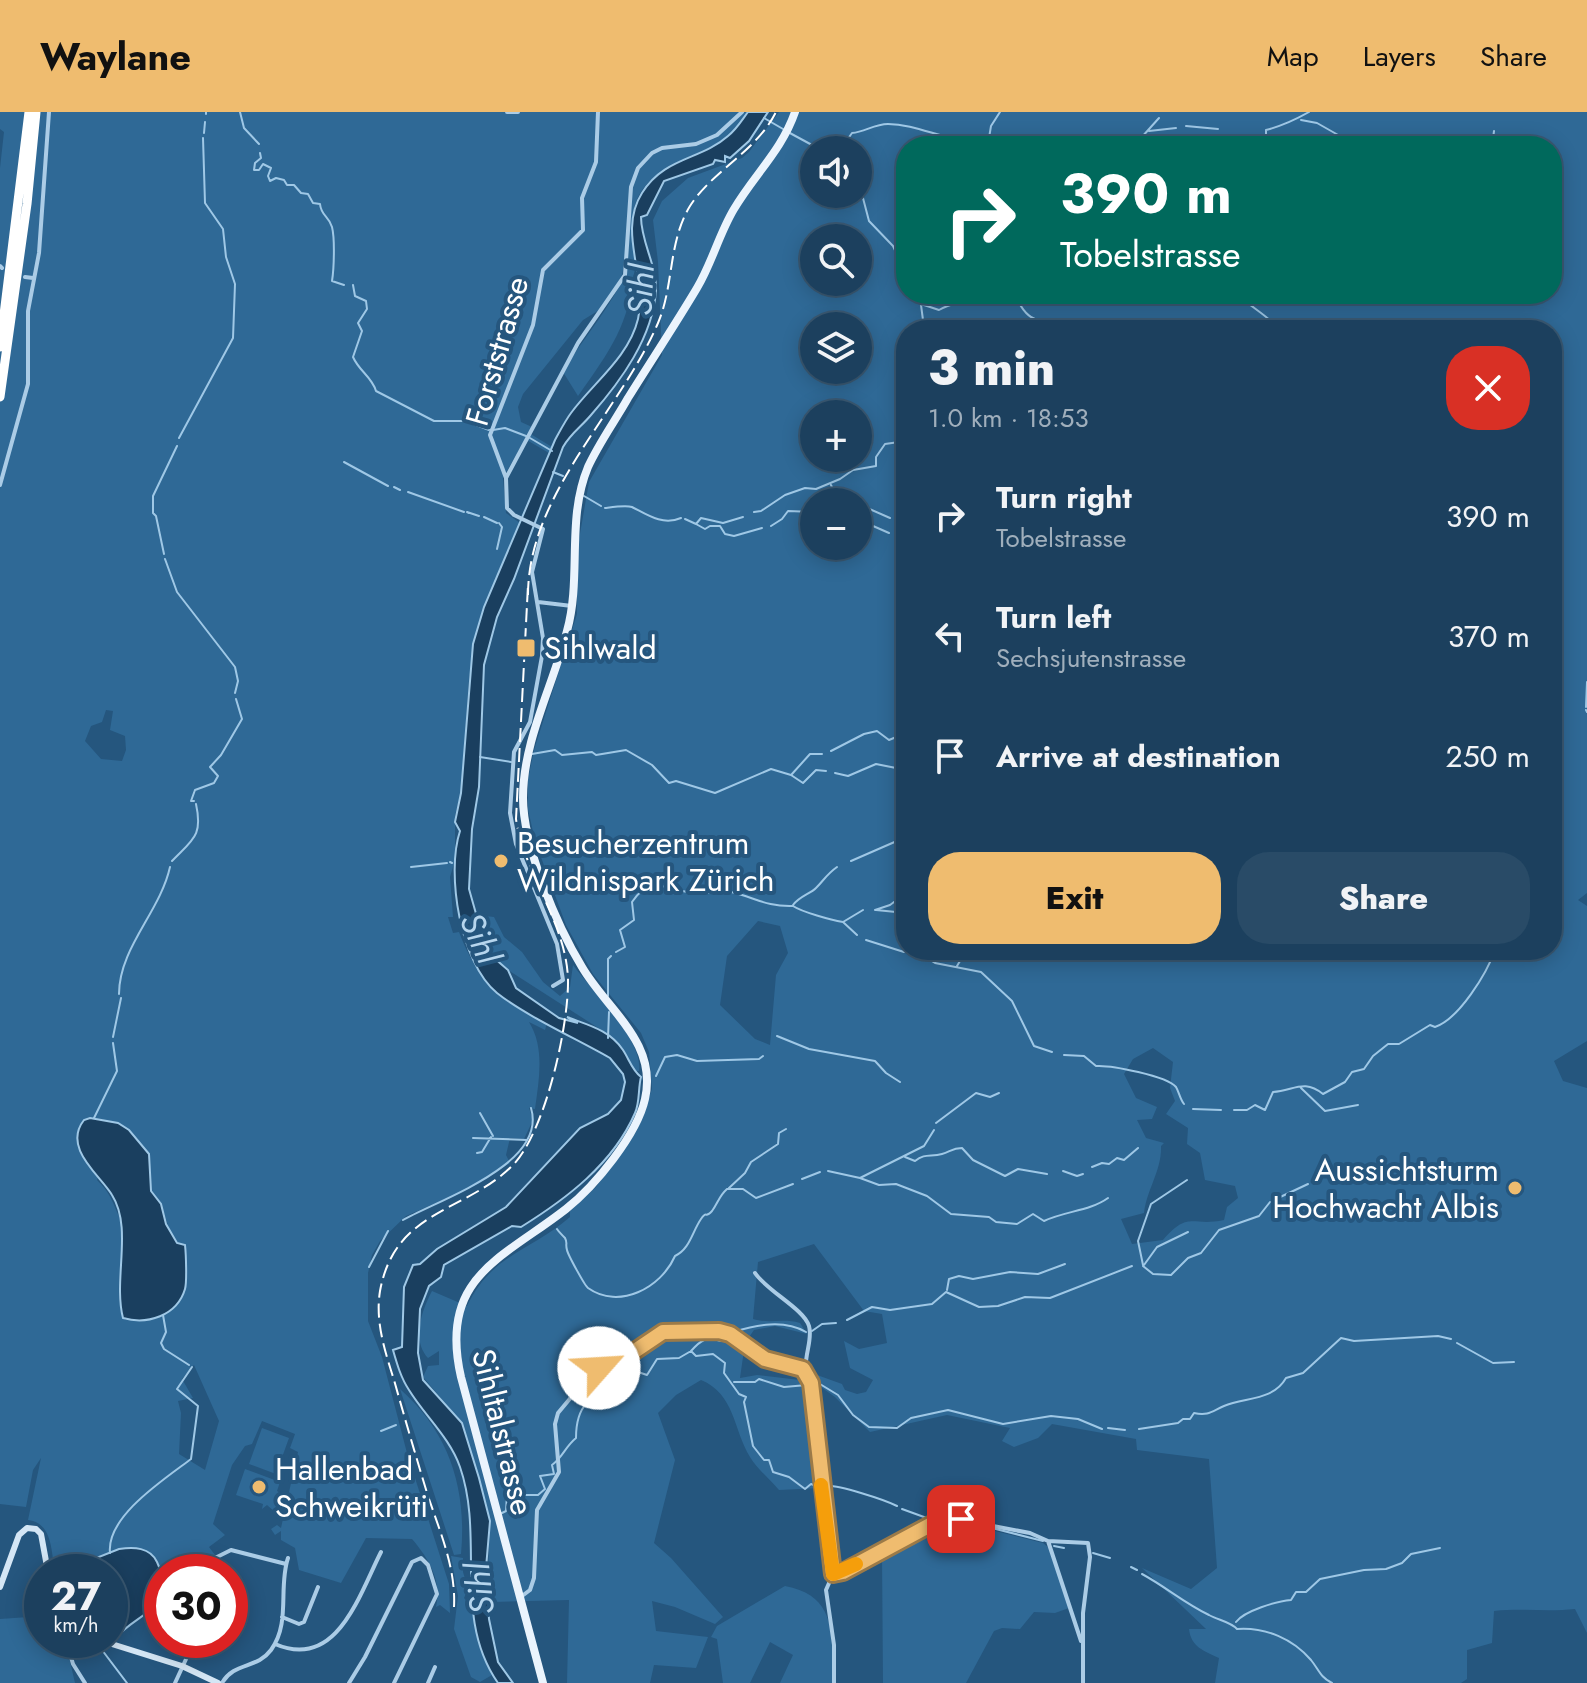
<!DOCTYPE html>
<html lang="en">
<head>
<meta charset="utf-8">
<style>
	:root { --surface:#1c405e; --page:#294b67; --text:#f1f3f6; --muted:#a0afbc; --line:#3a5973; --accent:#efbc6f }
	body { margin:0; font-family:Jost,sans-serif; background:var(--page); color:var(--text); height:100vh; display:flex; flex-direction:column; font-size:30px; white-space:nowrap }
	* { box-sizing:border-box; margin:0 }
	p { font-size:26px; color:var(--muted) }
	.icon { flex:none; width:44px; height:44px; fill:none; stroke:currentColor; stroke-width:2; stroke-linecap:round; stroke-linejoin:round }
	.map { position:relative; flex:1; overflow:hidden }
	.drawer { position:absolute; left:896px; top:208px; width:666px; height:640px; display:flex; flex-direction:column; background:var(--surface); border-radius:32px; box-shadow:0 4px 20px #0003,0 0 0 2px var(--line) }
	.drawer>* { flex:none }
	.banner { position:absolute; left:896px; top:24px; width:666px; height:168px; border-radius:32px; box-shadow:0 4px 20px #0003,0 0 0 2px var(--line); background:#00695c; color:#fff; overflow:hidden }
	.controls { position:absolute; left:800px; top:24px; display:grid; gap:16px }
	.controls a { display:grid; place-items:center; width:72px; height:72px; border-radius:50%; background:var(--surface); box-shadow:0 4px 20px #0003,0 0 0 2px var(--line); font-size:40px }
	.speed { position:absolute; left:24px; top:1442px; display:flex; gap:16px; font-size:40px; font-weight:700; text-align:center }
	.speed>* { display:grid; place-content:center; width:104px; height:104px; border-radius:50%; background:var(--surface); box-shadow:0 4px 20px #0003,0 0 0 2px var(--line); line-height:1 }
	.speed small { font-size:20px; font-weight:400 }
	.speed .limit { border:12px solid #d22; background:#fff; color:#111 }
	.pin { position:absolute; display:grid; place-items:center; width:68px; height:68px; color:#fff; margin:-34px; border-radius:16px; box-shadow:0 4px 12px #0006 }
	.me { position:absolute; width:88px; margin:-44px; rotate:64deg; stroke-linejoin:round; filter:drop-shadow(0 0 6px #0008) }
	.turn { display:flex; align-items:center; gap:28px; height:168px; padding:0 32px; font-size:36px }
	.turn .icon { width:104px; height:104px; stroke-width:2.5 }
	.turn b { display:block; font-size:56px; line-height:68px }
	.round { display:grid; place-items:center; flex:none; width:84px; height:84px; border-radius:32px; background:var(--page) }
	.overview { display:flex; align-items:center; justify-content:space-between; height:136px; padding:0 32px }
	h1 { font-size:48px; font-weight:800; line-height:60px }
	.cta { display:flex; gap:16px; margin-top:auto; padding:16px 32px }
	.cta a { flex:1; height:92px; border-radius:32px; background:var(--accent); color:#111; font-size:32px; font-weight:800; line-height:92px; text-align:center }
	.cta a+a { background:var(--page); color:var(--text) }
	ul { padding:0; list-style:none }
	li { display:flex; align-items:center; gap:24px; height:120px; padding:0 32px }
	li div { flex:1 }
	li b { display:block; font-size:30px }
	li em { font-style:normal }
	header { display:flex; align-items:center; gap:48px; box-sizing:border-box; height:112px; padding:0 40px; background:var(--accent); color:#111 }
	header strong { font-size:38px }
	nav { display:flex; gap:44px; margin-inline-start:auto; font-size:28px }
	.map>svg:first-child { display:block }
</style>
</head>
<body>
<header>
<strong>Waylane</strong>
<nav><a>Map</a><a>Layers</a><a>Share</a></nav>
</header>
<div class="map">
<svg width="1587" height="1571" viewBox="0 0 1587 1571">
	<rect width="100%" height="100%" fill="#25567e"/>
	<path fill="#2f6996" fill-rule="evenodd" d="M0 0H748C740 10 733 21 723 28 692 48 643 55 634 98 630 116 633 135 635 153L624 152 622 164 601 197 583 208 523 282 518 295 521 310 532 315 529 321 552 335 549 341 525 327 503 366 506 401 520 411 484 495 469 567 461 681 455 703V748L450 765 453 805H448L453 821 459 820C478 870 501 887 547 911L545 918 529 910C545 936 539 967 535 997L529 996 533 1008 524 1027 510 1026 506 1043 510 1051 468 1077 406 1104 380 1129 372 1143 368 1161V1209L382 1245 407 1341 449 1472 450 1501 440 1493 436 1495C442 1468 429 1447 412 1427L366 1426 341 1471 299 1458 295 1436 281 1428V1419L275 1423 271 1417 277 1413 281 1416 298 1340 290 1336 295 1322 262 1309 252 1332 245 1334 232 1353 213 1412 225 1423 209 1435 215 1443 210 1451 197 1448 192 1460H162V1466L154 1445 119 1437 81 1452 75 1460H71L69 1454 65 1460H55C51 1440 53 1411 28 1408L41 1346 33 1358 26 1395 0 1392V56L4 20 0 17ZM106 598 113 599 110 618 125 624 126 638 122 649 101 647 85 629 91 614 102 610ZM118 1011 129 1018 149 1042 150 1079 161 1092 171 1123 187 1148 172 1197 155 1207 125 1208C110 1176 128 1140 123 1111 122 1106 119 1105 117 1100 111 1086 109 1080 97 1068ZM194 1253 219 1309 205 1358 179 1342 181 1301 178 1289 193 1286 182 1267Z
		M779 0H1587V781L1578 788 1587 794V929L1554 949 1563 969 1587 976V1521L1575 1497C1547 1500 1522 1496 1494 1499L1492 1531 1467 1538V1567L1461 1571H1215L1219 1546C1204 1539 1191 1535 1189 1517H1206L1142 1456 1191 1477 1217 1456 1209 1347 1137 1338 1136 1327 1052 1312 1038 1326 1014 1335 1002 1329 1010 1316 947 1303 870 1320 835 1285 811 1268 817 1263 842 1272 845 1278 857 1282 866 1280 873 1268 850 1256 844 1229 859 1237 887 1231 882 1202 864 1199 814 1132 758 1150 753 1207C769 1212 783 1206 800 1211L807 1222 775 1214 754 1218 745 1231 740 1266 757 1263 808 1269 820 1376 779 1378C770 1367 757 1357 750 1345 733 1317 735 1282 701 1268L676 1283 658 1301 675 1348 654 1431 671 1446 723 1505 715 1512 675 1495 652 1489 656 1519 708 1525 696 1556 654 1553 650 1571H567L569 1488 491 1490 487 1485 490 1409 479 1366 462 1311 423 1265 428 1254 439 1253V1239L428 1246C411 1228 422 1198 432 1179L467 1194C492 1142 529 1140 570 1105V1099L596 1075 637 1018 652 977 649 940 641 921 593 862 566 813 535 729 528 697V667L534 638 577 502V439L589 370 662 243 658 150 653 108 662 89 688 66 742 46 749 40ZM906 34H1552V182H906ZM814 38H858V82H814ZM814 126H858V170H814ZM814 214H858V258H814ZM906 218H1552V838H906ZM814 302H858V346H814ZM814 390H858V434H814ZM758 809 780 814 788 841 776 863 770 933 755 927 720 893 727 844ZM1153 936 1173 950 1170 976 1175 989 1166 1002 1188 1016 1187 1032 1200 1041 1205 1068 1235 1074 1238 1086 1227 1095 1224 1108C1191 1115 1189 1098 1163 1128L1132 1132 1121 1107 1144 1101C1147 1077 1162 1058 1161 1034L1164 1031 1146 1026 1137 1008 1152 1007 1157 995 1136 986 1124 962 1133 947Z
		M627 154 635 155C629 214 611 237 578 284L563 260C580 230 621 183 627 154Z
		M477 803 494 805 504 825 522 840 543 870 560 884 570 875 573 853C591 877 644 929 639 959H635L621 935 603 919 508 858 493 845 484 830Z
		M400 1277C450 1321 467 1378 461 1442L454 1443Z
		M262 1316 289 1326 276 1362 249 1352Z
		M245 1357 280 1370 277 1379 282 1382 275 1400 267 1393 262 1397 263 1392 236 1383Z
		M940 1412 953 1416 987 1417 1043 1431 1049 1436 1069 1496 1055 1501 1034 1500 1020 1517 1002 1516 994 1519 966 1571H883L882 1442Z
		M451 1444 463 1446V1460L468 1477 464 1486 471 1494 480 1537 492 1563 480 1570 471 1565 454 1517 458 1484Z
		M785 1474C839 1484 832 1527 832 1571H780L793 1543 770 1530 750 1571H723L717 1527 711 1525 717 1514Z
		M42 1504V1528H65L75 1571H0V1507Z"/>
	<path fill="#1a3f5f" stroke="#9fc8e6" stroke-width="2" d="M748 0H768L749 29 730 46 725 44V50L715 48 713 52 664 69 647 103 641 105C641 130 657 154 656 178 653 225 621 269 591 303 581 315 571 321 563 335L514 467 497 505 484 553 479 675 472 717 469 777 484 830 493 845 508 858 516 876 559 906 578 911 567 905C588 913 610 918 623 938 629 947 632 958 641 965 638 976 640 990 635 1001 613 1052 566 1087 521 1115L512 1114 444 1153 441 1165 429 1174 420 1197 418 1241 423 1268 462 1311 479 1366 490 1409 486 1456 489 1507 498 1550 513 1571H498C452 1505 485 1427 460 1355 450 1326 425 1304 409 1278 401 1266 397 1252 393 1238L402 1235 404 1175 413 1153 420 1152 437 1137 506 1095 580 1016 608 1002 621 988 625 970 623 962 610 946C577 927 526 904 497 881 460 851 446 761 460 719L455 710 461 681 473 532 484 495 555 328C560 319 565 309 571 301 593 271 629 245 638 207 648 165 617 120 642 81 664 45 701 48 728 24 736 18 742 8 748 0Z
		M90 1006 118 1011 129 1018 149 1042 151 1079 161 1092 166 1112 177 1131 185 1133C186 1142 187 1170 185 1177 177 1204 147 1213 123 1206 113 1167 133 1116 112 1083 100 1063 62 1036 84 1008Z
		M119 1437C134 1435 150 1435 157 1450 179 1497 136 1501 117 1525L110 1519V1460H75L81 1452Z"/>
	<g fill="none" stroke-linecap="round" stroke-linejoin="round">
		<path stroke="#9fc8e6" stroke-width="2" d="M206 0V2
			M240 0 244 16 259 32
			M764 6 783 17
			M1301 8 1317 11 1347 28
			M1186 14 1218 17
			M1149 19 1176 16
			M788 20 812 33
			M204 21 205 10
			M1141 26 1159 6
			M1354 31 1369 34
			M988 32 991 14 1000 0
			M1129 34 1141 26 1176 34
			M1239 34 1251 31
			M1269 34 1260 27 1266 23V18C1282 14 1295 8 1309 0
			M1492 34 1494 19
			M822 35 838 38
			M840 38 852 21C865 20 874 12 888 12 913 12 936 24 961 28L965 34
			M260 41 261 46 255 51 254 58H259L263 52 271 56 268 64 270 69 276 66 284 68 287 73H294L301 81 308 82 313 91 320 92C321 104 329 104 332 115 335 127 334 157 332 169L344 173
			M858 52V64
			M858 67 869 109 893 134 906 162
			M353 173 355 184 366 189 367 197 358 211 362 219 353 245C359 259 372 265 376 279L434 309H466L489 318
			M999 182 1018 189C1030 212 1039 205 1056 218
			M1238 182C1250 195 1264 201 1276 214
			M921 192 939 198C953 190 967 190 983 182
			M1114 216 1120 218
			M920 218 923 208 921 193
			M1091 218 1096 214 1107 215
			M493 318 505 316 526 324
			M179 326 233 226 235 172 226 145 223 117 205 91 203 26
			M530 326 552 339
			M344 350 388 374
			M553 360 563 364
			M831 373 839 390
			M394 375 400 378
			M408 380 464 400
			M584 384 601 394
			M605 396C613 395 626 393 632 395 646 402 662 414 681 406
			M858 396 865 395 890 406
			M754 400 761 399 785 383 805 376 816 377 840 367 853 358 876 354V345L885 332 906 329
			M469 401 467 400 479 404
			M901 404 906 401
			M484 405 497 411
			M685 407 696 412 701 406 723 411 743 405
			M858 410H864L889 421
			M696 412 705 417 710 414H720L725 422 734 424 762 416
			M771 414 782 407 788 399 814 400
			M897 425 906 430
			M497 437 502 415 499 411
			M164 442 156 404 153 401V384L177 334
			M165 447 177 480 235 555 238 569 235 581
			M1586 595 1587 570
			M1586 598 1587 600
			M831 639 864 622 877 619 889 628 906 621
			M532 642 555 638 562 643 592 640 596 643 626 638 652 653 669 671 676 669 715 681 771 657 791 663 803 671 816 658 826 659
			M480 645 511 650
			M835 661 848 664 876 652 906 658
			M792 662 810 642H822
			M194 689H191L195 678 214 671 218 664 210 655 221 643 242 607 236 587
			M172 749C193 727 203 724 196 692
			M851 749 906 725
			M450 750 452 751
			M411 755 447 751
			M793 793C800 784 810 782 816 776 824 768 827 762 837 755
			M875 798 890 793 906 781
			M876 798 906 801
			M843 810 857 823
			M866 828 904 840 914 838 935 851 981 860 1012 889 1034 934 1052 940
			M1056 838 1076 841
			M616 840 625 835 620 818 634 808 632 790C651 762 667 778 693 781 706 783 719 778 731 780 754 785 766 795 793 794 802 800 831 808 843 810L863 798
			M957 854 960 849 974 846 987 838
			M119 882C119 836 160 800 170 755
			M608 884V847L611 844
			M777 924 809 937 875 949 886 961 900 970
			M113 925 121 886
			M608 926 609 900
			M1064 943 1084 944 1096 954C1111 953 1167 964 1176 975 1179 980 1180 987 1184 992
			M656 964 665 945 677 943 697 949 759 947 763 944
			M1301 976 1325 999 1358 993
			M1193 997 1221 998
			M1234 998H1247L1255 993 1265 998 1273 980C1295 978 1304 967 1323 982L1345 970 1352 960 1364 957 1373 944 1388 932H1399L1430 913 1435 915C1459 907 1487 861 1495 838
			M480 1001 493 1024
			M94 1006 117 959 113 931
			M936 1011 976 981 990 985 999 981
			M473 1026 527 1028
			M477 1041 482 1040 491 1025
			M905 1045 915 1049C925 1041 930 1045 942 1042 950 1040 952 1036 962 1036L973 1048 1005 1064 1018 1057 1047 1062
			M1092 1055 1102 1051 1109 1052 1117 1046 1124 1048 1138 1036
			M828 1059 860 1066 924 1034 934 1018
			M1063 1059 1077 1064 1083 1062
			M860 1066 879 1073 896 1072 927 1084 951 1102 989 1105 996 1110 1017 1112 1033 1102 1044 1109C1065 1099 1090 1099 1108 1086
			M802 1067 820 1060
			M729 1076 745 1061 751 1050 778 1032 779 1021 786 1017
			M1276 1087 1308 1072
			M403 1108C440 1087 548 1052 531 996
			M557 1117C559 1120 562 1123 565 1126 568 1132 565 1131 567 1138 568 1143 585 1174 588 1176 619 1198 661 1176 675 1144 690 1137 692 1120 701 1107 707 1098 705 1107 712 1099 718 1091 719 1084 727 1077H743L756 1086 793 1072
			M1143 1153 1138 1129 1151 1092 1187 1068
			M1144 1153 1157 1135 1188 1120
			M1143 1154 1153 1162 1171 1163 1188 1146 1201 1141 1219 1118 1259 1104 1270 1090
			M369 1155 388 1119
			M947 1178 949 1167 959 1164 973 1167 1010 1160 1038 1162 1065 1152
			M163 1203 166 1220 161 1231 164 1237 189 1253
			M847 1208 872 1195 890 1198 932 1192 946 1180 979 1195 998 1194 1025 1185 1050 1186 1132 1154
			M812 1219 822 1212 836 1211
			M733 1220C757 1213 783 1207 806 1220
			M1457 1231 1493 1251 1514 1250
			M691 1239C701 1228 706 1224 721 1229L726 1223
			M815 1269 838 1283 853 1303 869 1315 897 1316 911 1306 948 1298 1003 1312 1051 1304 1078 1307 1102 1317
			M734 1270H755L759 1267 784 1275 807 1273
			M1108 1316 1125 1318
			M1139 1317 1178 1311 1183 1307H1190L1194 1301C1209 1304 1212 1299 1224 1294 1245 1285 1273 1289 1286 1266L1303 1261 1341 1226 1354 1229 1438 1224 1451 1227
			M381 1319 396 1313
			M825 1374C837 1372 885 1388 897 1394
			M902 1397 935 1409
			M502 1401 506 1399 507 1383H538L545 1377 540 1364 554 1362 552 1353C563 1345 565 1335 576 1326 576 1289 593 1284 624 1270L631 1252 636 1253 638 1260 647 1263 657 1247 679 1246 691 1239 696 1244 713 1242 725 1251 724 1261 739 1282 746 1285 744 1290 753 1334 764 1348H769L773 1360 789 1365 805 1377 811 1372 819 1375
			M945 1411 988 1415 1043 1429
			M1054 1434 1064 1436
			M110 1441C106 1405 163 1368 191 1347L198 1294 177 1277 192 1255
			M1093 1441 1110 1446
			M1131 1455 1137 1458
			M1142 1462C1166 1475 1184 1491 1209 1503 1218 1508 1231 1510 1237 1517 1266 1515 1293 1527 1311 1548 1319 1558 1320 1565 1332 1571
			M1236 1510C1244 1499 1277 1489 1291 1488L1296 1480H1306L1320 1467 1364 1458 1386 1457 1402 1451 1411 1442 1440 1436
			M99 1534 127 1571"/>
		<path stroke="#abcce6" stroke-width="4" d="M507 0H518
			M0 154 2 156
			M25 165 33 166
			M506 366 578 231 625 163 631 75 638 56 652 41 662 36 696 32 717 23 742 0
			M0 373 28 272V199L39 141 49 0
			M538 490 572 494
			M553 874 563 868 557 832 516 732 510 701 514 640 530 610 542 544 543 526 532 460 543 417 514 403 507 396 506 366 490 323 533 213 543 158 583 118 582 86 596 50 598 0
			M755 1161C767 1179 804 1197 809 1214 813 1227 804 1244 806 1258
			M1048 1429 1081 1529
			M209 1460 215 1446 231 1438 286 1452
			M833 1462 932 1412 951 1406 1030 1421 1048 1429 1088 1431 1090 1445 1083 1501V1571
			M833 1462 826 1478 834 1533V1571
			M522 1484 530 1478 534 1466 537 1398 559 1360 555 1312 558 1301 593 1259 626 1245 663 1220 719 1219 730 1222 765 1247 803 1257 811 1271 833 1462
			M282 1505 299 1512 304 1510 318 1475
			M66 1528 73 1552 85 1571
			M275 1532C337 1559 359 1483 381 1440
			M175 1571 187 1545 184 1528
			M222 1571C234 1550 257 1557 271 1538 291 1511 278 1475 288 1446
			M349 1571 365 1545 412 1450 421 1446 428 1453 437 1482 394 1571
			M428 1571 435 1555"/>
		<path stroke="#d4e6f5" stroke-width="6" d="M0 1475 19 1423 27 1416 36 1417 41 1422 48 1460
			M99 1528 182 1554 218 1571"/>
		<path stroke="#ebf4fd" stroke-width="8" d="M543 1571 461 1265C438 1165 502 1147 566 1097 595 1074 637 1023 645 987 658 930 607 898 582 855 557 814 523 734 523 686 523 628 553 574 567 519 582 465 566 408 588 355 599 331 615 309 628 286 651 249 675 213 697 176 712 151 719 122 734 97 754 63 782 38 795 0"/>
		<path stroke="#fff" stroke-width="9" d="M0 235 29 0
			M0 285 27 92 36 0"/>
		<path stroke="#fff" stroke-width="2" stroke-dasharray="14 6" stroke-linecap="butt" d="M528 483C528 382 620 300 658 211 674 174 668 130 690 94 713 58 756 40 776 0
			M454 1495C456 1456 440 1420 428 1384 416 1345 405 1307 394 1268 385 1239 375 1210 380 1179 395 1098 463 1101 511 1055 545 1023 569 913 568 867 566 810 524 762 516 707L528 473"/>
	</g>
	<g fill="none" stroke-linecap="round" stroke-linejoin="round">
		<g stroke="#9b7a48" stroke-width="20">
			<path id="route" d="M599 1256 626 1245 663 1220 719 1219 730 1222 765 1247 803 1257 811 1271 833 1462 843 1460 932 1412 942 1408 961 1407"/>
		</g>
		<use href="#route" stroke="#efbc6f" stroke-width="14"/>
		<path stroke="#f59e0b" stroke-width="14" d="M821 1373 833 1462 856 1452"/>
	</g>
	<g fill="#efbc6f" stroke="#25567e" stroke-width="3">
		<rect x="516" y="526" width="20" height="20" rx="4"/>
		<circle cx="501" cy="749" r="8"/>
		<circle cx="1515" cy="1076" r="8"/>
		<circle cx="259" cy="1375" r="8"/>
	</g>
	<g text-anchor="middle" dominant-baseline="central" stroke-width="8" stroke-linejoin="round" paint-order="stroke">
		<g font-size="32" fill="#fff" stroke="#25567e">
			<text transform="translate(497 239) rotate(-74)">Forststrasse</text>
			<text transform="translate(503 1320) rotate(76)">Sihltalstrasse</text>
		</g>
		<g font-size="32" fill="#fff" stroke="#25567e" text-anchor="start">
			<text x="544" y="536">Sihlwald</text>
			<text x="517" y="731">Besucherzentrum<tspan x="517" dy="37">Wildnispark Zürich</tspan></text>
			<text x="1499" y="1058" text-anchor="end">Aussichtsturm<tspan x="1499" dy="37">Hochwacht Albis</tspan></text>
			<text x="275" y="1357">Hallenbad<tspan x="275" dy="37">Schweikrüti</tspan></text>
		</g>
		<g font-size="34" font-style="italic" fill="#b6d5ed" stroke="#25567e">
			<text transform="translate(641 178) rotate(-87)">Sihl</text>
			<text transform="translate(480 826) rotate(66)">Sihl</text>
			<text transform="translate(480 1477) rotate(-96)">Sihl</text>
		</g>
	</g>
</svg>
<div class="controls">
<a><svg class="icon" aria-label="sound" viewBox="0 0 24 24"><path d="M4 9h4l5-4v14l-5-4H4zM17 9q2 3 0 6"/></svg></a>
<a><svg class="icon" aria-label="search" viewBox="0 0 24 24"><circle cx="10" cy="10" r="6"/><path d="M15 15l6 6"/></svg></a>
<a><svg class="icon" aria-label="layers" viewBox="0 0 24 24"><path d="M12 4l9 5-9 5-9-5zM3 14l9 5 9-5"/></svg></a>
<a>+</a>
<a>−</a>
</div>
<div class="speed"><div>27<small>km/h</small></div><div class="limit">30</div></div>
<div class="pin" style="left:961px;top:1407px;background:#d93025"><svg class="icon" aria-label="arrive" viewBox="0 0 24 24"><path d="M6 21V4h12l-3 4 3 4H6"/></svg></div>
<svg class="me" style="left:599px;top:1256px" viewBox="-20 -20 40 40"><circle r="19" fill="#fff"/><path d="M0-13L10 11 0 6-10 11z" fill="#efbc6f"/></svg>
<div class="banner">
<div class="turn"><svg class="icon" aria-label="right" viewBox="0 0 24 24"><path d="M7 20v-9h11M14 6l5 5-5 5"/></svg><div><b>390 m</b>Tobelstrasse</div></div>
</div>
<section class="drawer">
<div class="overview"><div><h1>3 min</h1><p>1.0 km · 18:53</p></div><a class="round" style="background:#d93025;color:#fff"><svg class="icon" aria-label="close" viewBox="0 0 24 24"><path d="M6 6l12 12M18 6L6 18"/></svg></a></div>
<ul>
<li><svg class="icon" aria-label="right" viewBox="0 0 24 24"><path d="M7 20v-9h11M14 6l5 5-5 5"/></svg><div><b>Turn right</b><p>Tobelstrasse</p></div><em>390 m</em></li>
<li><svg class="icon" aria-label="left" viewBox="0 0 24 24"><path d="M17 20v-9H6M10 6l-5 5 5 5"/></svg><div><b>Turn left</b><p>Sechsjutenstrasse</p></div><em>370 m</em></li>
<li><svg class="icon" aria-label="arrive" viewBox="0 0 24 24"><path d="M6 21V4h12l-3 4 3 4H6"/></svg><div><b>Arrive at destination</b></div><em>250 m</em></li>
</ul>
<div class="cta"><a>Exit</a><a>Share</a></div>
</section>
</div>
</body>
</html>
